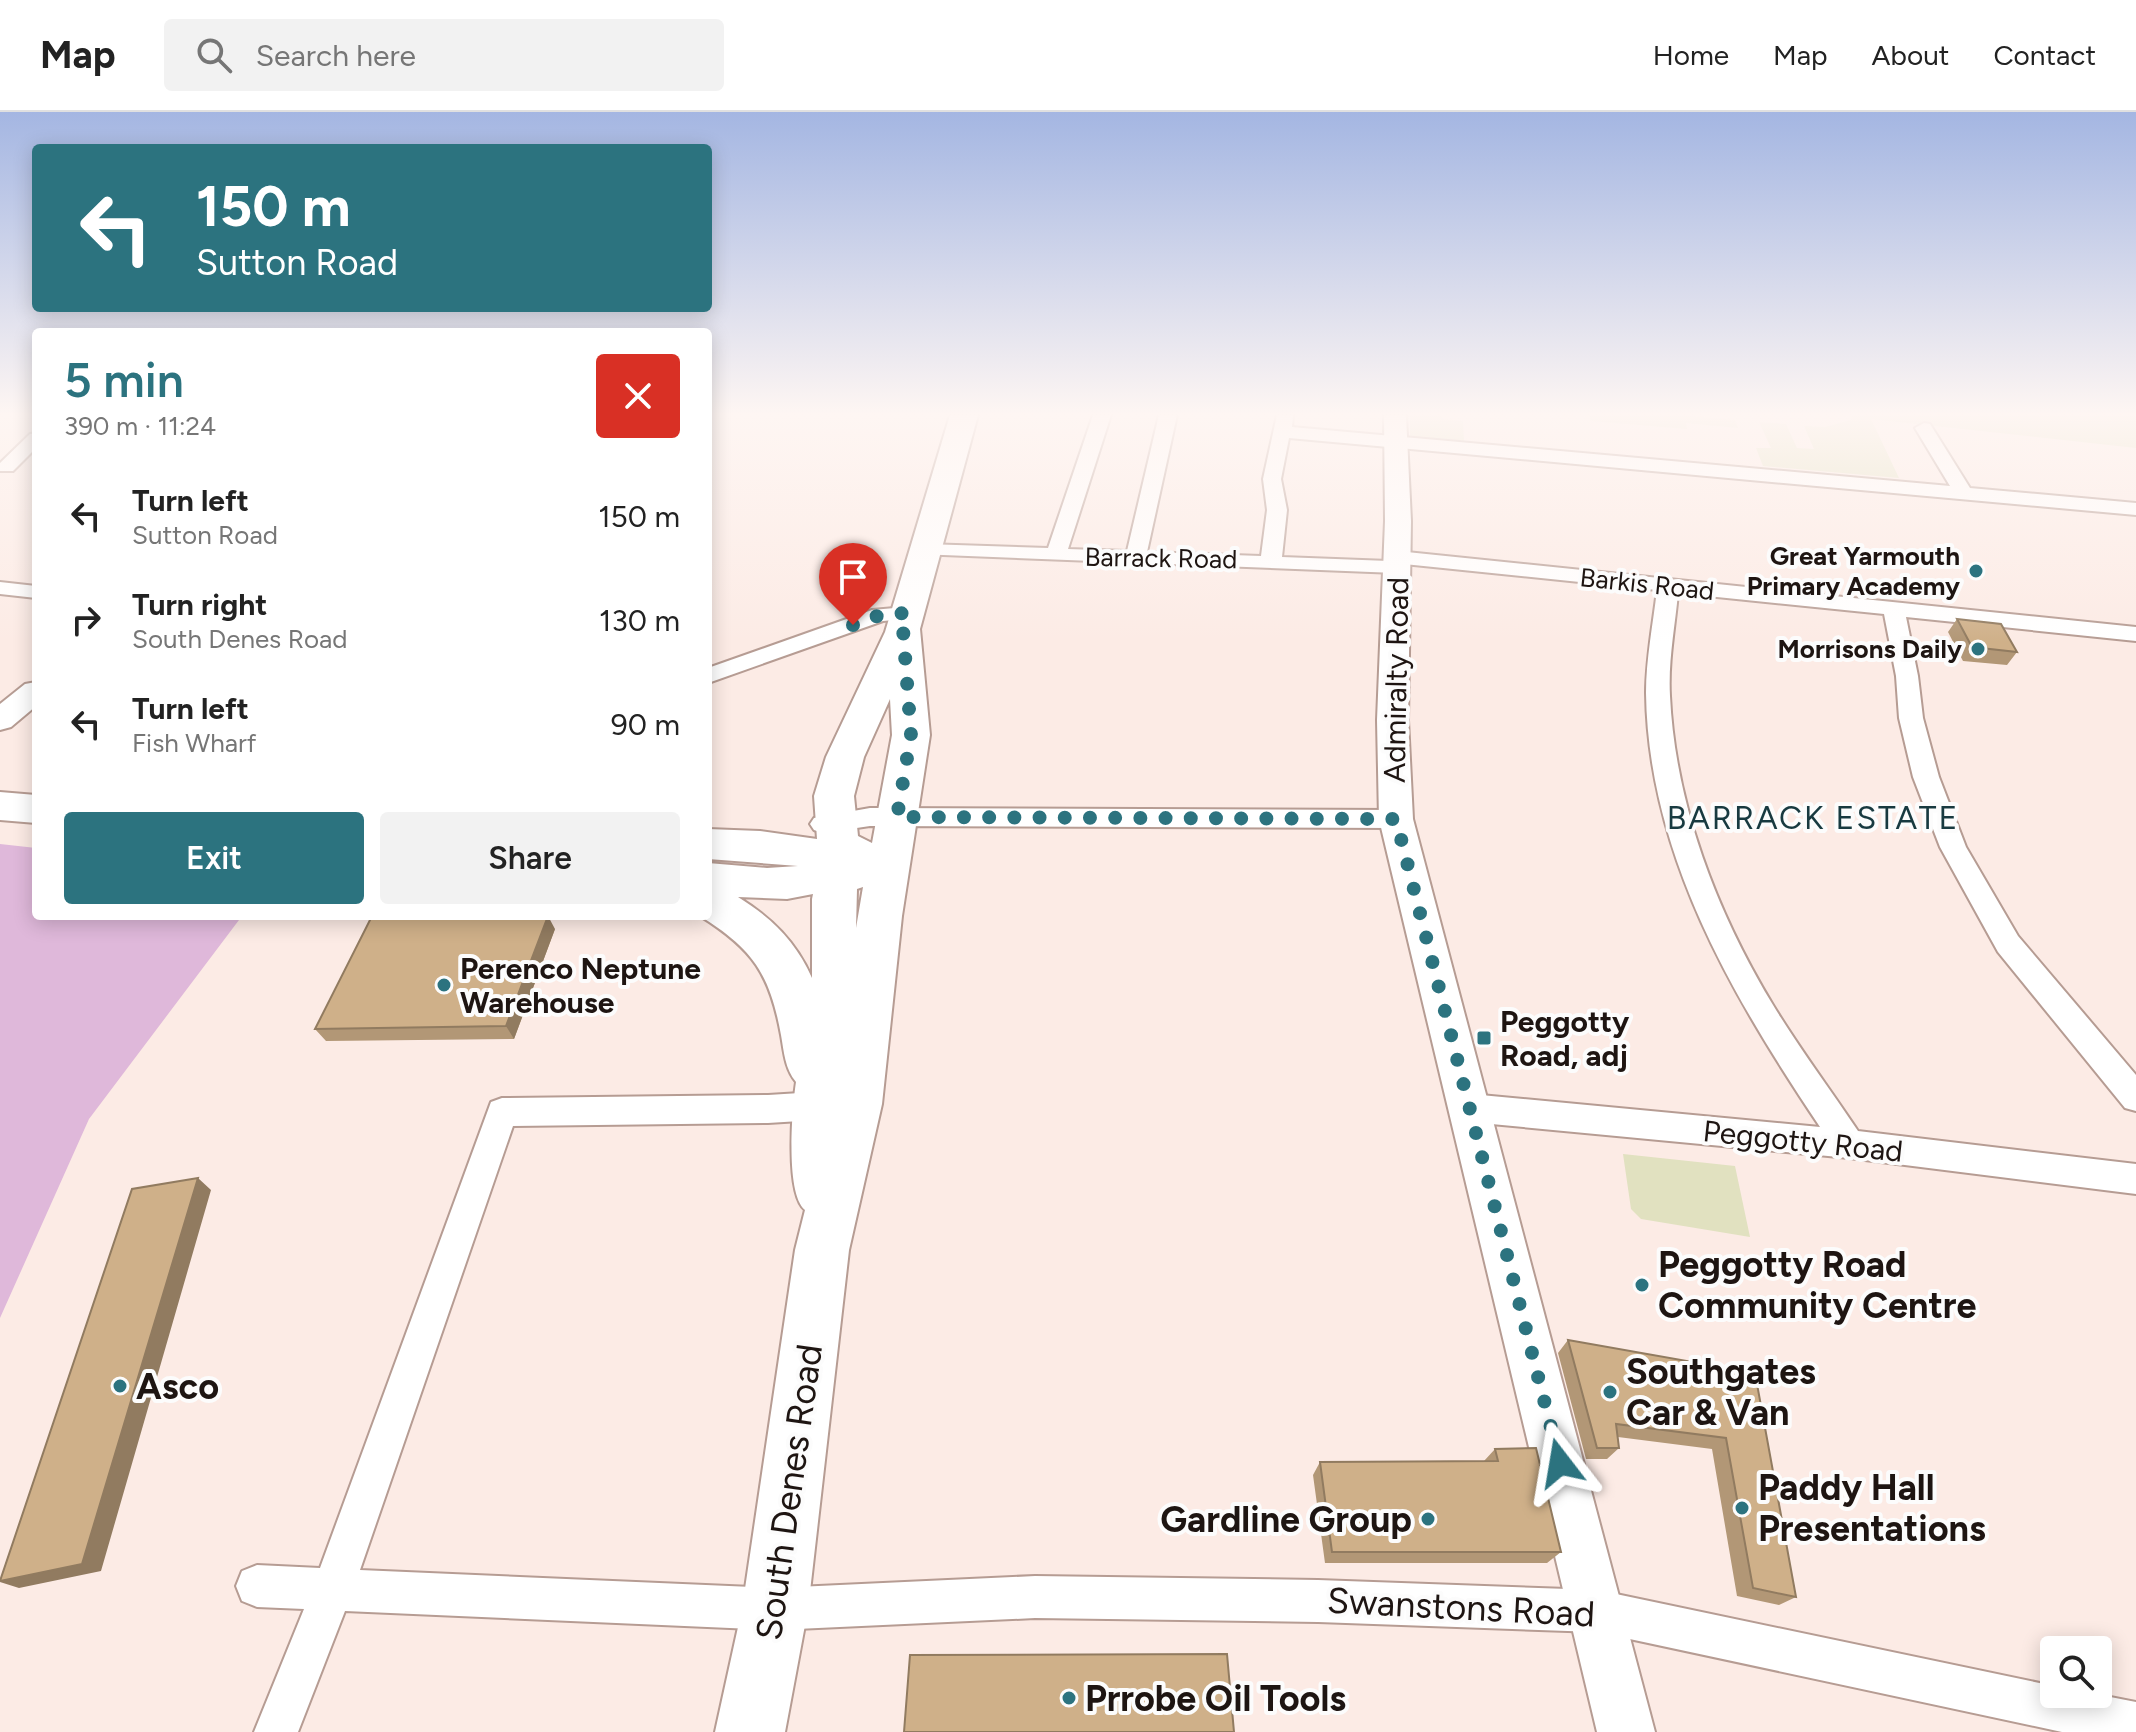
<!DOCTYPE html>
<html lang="en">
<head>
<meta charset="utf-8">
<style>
	:root { --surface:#fff; --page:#f2f2f2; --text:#222; --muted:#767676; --line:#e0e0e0; --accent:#2c737f }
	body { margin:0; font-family:Figtree,sans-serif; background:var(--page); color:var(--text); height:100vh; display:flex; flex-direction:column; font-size:30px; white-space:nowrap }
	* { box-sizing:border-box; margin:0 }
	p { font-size:26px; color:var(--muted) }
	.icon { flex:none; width:44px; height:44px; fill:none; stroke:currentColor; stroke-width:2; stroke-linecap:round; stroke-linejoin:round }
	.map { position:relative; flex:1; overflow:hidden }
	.panel { position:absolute; left:32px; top:216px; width:680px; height:592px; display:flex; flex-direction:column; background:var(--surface); border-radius:8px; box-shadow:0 4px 20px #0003 }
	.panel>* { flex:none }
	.banner { position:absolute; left:32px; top:32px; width:680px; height:168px; border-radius:8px; box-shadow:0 4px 20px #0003; background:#2c737f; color:#fff; overflow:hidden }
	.buttons { position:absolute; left:2040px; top:1524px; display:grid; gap:16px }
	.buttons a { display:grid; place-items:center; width:72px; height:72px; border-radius:8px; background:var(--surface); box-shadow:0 4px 20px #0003; font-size:40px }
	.pin { position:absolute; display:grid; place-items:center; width:68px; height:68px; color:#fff; margin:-82px -34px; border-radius:50% 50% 50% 0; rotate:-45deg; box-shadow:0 0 8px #0007 }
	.pin .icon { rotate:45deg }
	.me { position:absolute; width:88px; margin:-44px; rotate:346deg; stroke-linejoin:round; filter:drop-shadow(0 0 6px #0008) }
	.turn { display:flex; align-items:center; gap:28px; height:168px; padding:0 32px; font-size:36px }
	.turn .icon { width:104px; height:104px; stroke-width:2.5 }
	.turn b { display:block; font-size:56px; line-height:68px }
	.round { display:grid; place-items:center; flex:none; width:84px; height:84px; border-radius:8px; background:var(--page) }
	.summary { display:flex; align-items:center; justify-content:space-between; height:136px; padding:0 32px }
	h1 { font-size:48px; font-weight:600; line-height:60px; color:var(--accent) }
	.action { display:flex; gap:16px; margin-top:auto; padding:16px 32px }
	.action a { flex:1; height:92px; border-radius:8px; background:var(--accent); color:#fff; font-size:32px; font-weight:600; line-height:92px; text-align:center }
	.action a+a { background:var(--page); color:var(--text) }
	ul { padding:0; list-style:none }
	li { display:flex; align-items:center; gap:24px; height:104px; padding:0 32px }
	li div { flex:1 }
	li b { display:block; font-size:30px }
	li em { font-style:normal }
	header { display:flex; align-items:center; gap:48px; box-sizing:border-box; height:112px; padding:0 40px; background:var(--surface); border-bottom:2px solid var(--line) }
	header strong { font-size:38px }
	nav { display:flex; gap:44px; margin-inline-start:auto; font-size:28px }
	.search { width:560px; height:72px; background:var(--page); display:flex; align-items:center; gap:20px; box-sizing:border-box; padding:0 28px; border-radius:8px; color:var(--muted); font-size:30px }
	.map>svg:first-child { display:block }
</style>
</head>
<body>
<header>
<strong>Map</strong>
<div class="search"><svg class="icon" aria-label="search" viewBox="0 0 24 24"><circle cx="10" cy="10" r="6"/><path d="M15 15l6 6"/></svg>Search here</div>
<nav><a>Home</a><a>Map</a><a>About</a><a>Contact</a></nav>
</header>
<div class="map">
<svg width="2136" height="1620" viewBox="0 0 2136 1620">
	<rect width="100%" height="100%" fill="#fcebe5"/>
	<path fill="#e1e1c0" d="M1410 303H1442L1443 307 1463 309 1464 329 1410 324Z
		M1589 303H1680L1735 308 1738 316 1686 311 1687 317 1591 309Z
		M1852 303H2136V336L1871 307 1899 366 1763 354 1756 336H1771L1759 310 1786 312 1797 336 1814 337 1804 314 1825 315 1851 308Z
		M1623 1042 1735 1054 1750 1125 1641 1107 1631 1097Z"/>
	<path fill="#dfb8da" d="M36 691V804H242L89 1007 0 1206V728Z"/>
	<path fill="#fcebe5" d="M36 687V736L0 732V722Z"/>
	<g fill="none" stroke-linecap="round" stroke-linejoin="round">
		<g stroke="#b69c93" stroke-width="4">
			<path id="minor" d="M1093 303H1111L1068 437 1127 439 1159 303H1177L1147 440 1261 444 1267 398 1263 367 1277 303H1293L1292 315 1950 374 1915 316 1924 311 1930 312 1970 376 2136 391V403L1289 326 1281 367 1287 398 1282 445 1389 449 1387 445 1390 441 1397 439 2136 515V529L1906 505 1918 564 1923 606 1939 665 1966 735 2018 824 2136 963V999L2125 996 1998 840 1940 735 1913 665 1899 606 1896 564 1884 502 1678 481C1675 515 1668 549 1670 584 1675 692 1717 801 1773 893 1799 936 1830 977 1858 1019L2136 1052V1082L1849 1046 1470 1010 1459 1006 1454 996 1459 986 1470 982 1820 1015C1733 885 1648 742 1646 581 1646 547 1653 512 1657 478L1404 452 1406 455 1403 459 1396 461 918 442 915 438 925 432 1048 436Z
				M36 321V336L13 359H0V351L30 322Z
				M0 470 36 474V486L0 482Z
				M906 495 917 501 914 506 883 509 708 571V556L872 498Z
				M870 696 1396 698 1405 701 1409 707 1405 713 1396 716 870 714 823 721 814 718 810 712 814 706Z
				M832 979 843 983 848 993 843 1003 832 1007 768 1011 513 1014 360 1458 775 1476 1035 1464 1318 1468 1597 1478 2054 1574V1582H2095L2136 1590V1620H2062L1597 1520 1318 1510 1035 1506 775 1518 345 1499 298 1620H254L304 1497 257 1495 242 1489 236 1474 242 1459 257 1453 320 1456 491 990 502 986 768 983Z"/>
		</g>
		<g stroke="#b69c93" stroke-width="4">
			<path id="tertiary" d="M1384 303H1406L1411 409 1408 608 1413 707 1655 1620H1597L1379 707 1377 608 1385 409Z
				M36 570V594L11 615 0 618V592L25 572Z"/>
		</g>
		<g stroke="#b69c93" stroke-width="4">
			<path id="primary" d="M950 303H978L920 517 930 623 902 804 882 992 849 1138 808 1497 785 1620H715L742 1497 795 1138 805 1098C785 1082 792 996 796 970 785 957 784 940 781 923 770 862 753 837 700 804H708V751L767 756 798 754 708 747V717L760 719 817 727 814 684 826 645 885 520ZM890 587 892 623 872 731 858 724 854 684 864 645ZM863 775 856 816 857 777ZM813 782 812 787V866C796 830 772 806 738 785L787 787Z
				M0 680 36 683V711L0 708Z"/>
		</g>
		<use href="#minor" fill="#fff" fill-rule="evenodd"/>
		<use href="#tertiary" fill="#fff" fill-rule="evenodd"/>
		<use href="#primary" fill="#fff" fill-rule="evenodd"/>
	</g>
	<path fill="#b29776" d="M1957 507 2017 540 2007 553 1963 549 1948 520Z
		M555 817 514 927 326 929 315 917Z
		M1568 1228 1755 1261 1796 1485 1779 1493 1737 1484 1712 1337 1618 1325 1619 1336 1607 1347H1586L1558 1241Z
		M1495 1337 1561 1440 1547 1451H1325L1313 1363 1320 1350 1484 1349Z"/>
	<path fill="#917b60" d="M548 804 555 817 514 927 506 914Z
		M198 1066 211 1078 101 1459 19 1476 0 1470Z"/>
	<path fill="#cfb089" stroke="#917b60" stroke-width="2" d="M1957 507 2001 512 2017 540 1972 535Z
		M548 804 506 914 315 917 371 806Z
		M198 1066 82 1452 0 1469 132 1077Z
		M1568 1228 1755 1261 1796 1485 1753 1476 1726 1326 1616 1312 1619 1336H1597Z
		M1536 1336 1561 1440H1332L1320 1350 1498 1349 1495 1337Z
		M1227 1542 1234 1620H904L910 1543Z"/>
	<linearGradient id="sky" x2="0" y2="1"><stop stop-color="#a4b6e2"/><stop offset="0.57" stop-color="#fef6f3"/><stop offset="1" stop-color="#fef6f3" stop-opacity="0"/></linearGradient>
	<rect width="2136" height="530" fill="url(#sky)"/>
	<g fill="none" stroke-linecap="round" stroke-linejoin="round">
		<path stroke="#2c737f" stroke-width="14" stroke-dasharray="0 25.2" d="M853 513 880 503 906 501 903 517 911 623 897 705 1396 707 1560 1351"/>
	</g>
	<g fill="#2c737f" stroke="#fcfcfc" stroke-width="3">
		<circle cx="1976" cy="459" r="8"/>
		<circle cx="1978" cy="537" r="8"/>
		<circle cx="444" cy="873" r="8"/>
		<rect x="1476" y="918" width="16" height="16" rx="4"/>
		<circle cx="1642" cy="1173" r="8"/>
		<circle cx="120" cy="1274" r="8"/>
		<circle cx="1610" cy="1280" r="8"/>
		<circle cx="1742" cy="1396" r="8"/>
		<circle cx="1428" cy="1407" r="8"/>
		<circle cx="1069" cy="1586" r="8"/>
	</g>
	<g text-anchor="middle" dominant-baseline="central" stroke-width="8" stroke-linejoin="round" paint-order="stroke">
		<g font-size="26" font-weight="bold" fill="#1e1512" stroke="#fcfcfc" text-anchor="end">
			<text x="1960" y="444">Great Yarmouth<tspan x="1960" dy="30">Primary Academy</tspan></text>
			<text x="1962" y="537">Morrisons Daily</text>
		</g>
		<g font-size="26" fill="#1e1512" stroke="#fcfcfc">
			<text transform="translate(1161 446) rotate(1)">Barrack Road</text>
			<text transform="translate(1647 472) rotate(6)">Barkis Road</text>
		</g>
		<g font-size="30" fill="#1e1512" stroke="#fcfcfc">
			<text transform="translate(1396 568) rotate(-89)">Admiralty Road</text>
			<text transform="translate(1803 1029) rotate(6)">Peggotty Road</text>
		</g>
		<g font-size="30" font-weight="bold" fill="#1e1512" stroke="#fcfcfc" text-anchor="start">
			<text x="460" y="856">Perenco Neptune<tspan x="460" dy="34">Warehouse</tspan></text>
			<text x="1500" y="909">Peggotty<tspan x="1500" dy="34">Road, adj</tspan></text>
		</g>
		<g font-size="32" letter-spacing="2" fill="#183a40" stroke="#fcfcfc">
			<text x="1813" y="706">BARRACK ESTATE</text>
		</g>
		<g font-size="36" font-weight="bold" fill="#1e1512" stroke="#fcfcfc" text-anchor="start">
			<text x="1658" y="1152">Peggotty Road<tspan x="1658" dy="41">Community Centre</tspan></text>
			<text x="1626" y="1259">Southgates<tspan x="1626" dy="41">Car &amp; Van</tspan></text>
			<text x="136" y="1274">Asco</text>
			<text x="1758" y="1375">Paddy Hall<tspan x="1758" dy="41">Presentations</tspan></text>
			<text x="1412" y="1407" text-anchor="end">Gardline Group</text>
			<text x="1085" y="1586">Prrobe Oil Tools</text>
		</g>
		<g font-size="36" fill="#1e1512" stroke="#fcfcfc">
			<text transform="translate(789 1380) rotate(-82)">South Denes Road</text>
			<text transform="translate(1461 1495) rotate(3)">Swanstons Road</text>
		</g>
	</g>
</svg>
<div class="buttons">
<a><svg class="icon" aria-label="search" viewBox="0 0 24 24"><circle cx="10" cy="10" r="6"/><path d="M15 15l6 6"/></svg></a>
</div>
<div class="pin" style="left:853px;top:513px;background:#d93025"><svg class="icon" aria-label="arrive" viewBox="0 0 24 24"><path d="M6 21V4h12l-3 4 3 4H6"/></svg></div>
<svg class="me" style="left:1560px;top:1351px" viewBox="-20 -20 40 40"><path d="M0-17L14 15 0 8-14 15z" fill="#2c737f" stroke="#fff" stroke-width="4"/></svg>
<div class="banner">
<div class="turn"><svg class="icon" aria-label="left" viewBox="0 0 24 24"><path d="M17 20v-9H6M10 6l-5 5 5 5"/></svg><div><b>150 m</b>Sutton Road</div></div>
</div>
<section class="panel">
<div class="summary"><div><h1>5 min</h1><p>390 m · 11:24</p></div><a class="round" style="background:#d93025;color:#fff"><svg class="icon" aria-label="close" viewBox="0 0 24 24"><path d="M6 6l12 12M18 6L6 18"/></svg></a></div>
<ul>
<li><svg class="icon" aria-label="left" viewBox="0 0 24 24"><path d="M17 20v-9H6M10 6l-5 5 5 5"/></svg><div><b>Turn left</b><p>Sutton Road</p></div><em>150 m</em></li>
<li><svg class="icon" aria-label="right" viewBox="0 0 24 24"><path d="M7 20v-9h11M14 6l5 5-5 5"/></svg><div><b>Turn right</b><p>South Denes Road</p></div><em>130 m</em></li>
<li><svg class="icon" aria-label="left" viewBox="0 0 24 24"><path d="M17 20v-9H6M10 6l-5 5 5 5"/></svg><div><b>Turn left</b><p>Fish Wharf</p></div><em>90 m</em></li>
</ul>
<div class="action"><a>Exit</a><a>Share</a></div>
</section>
</div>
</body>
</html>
